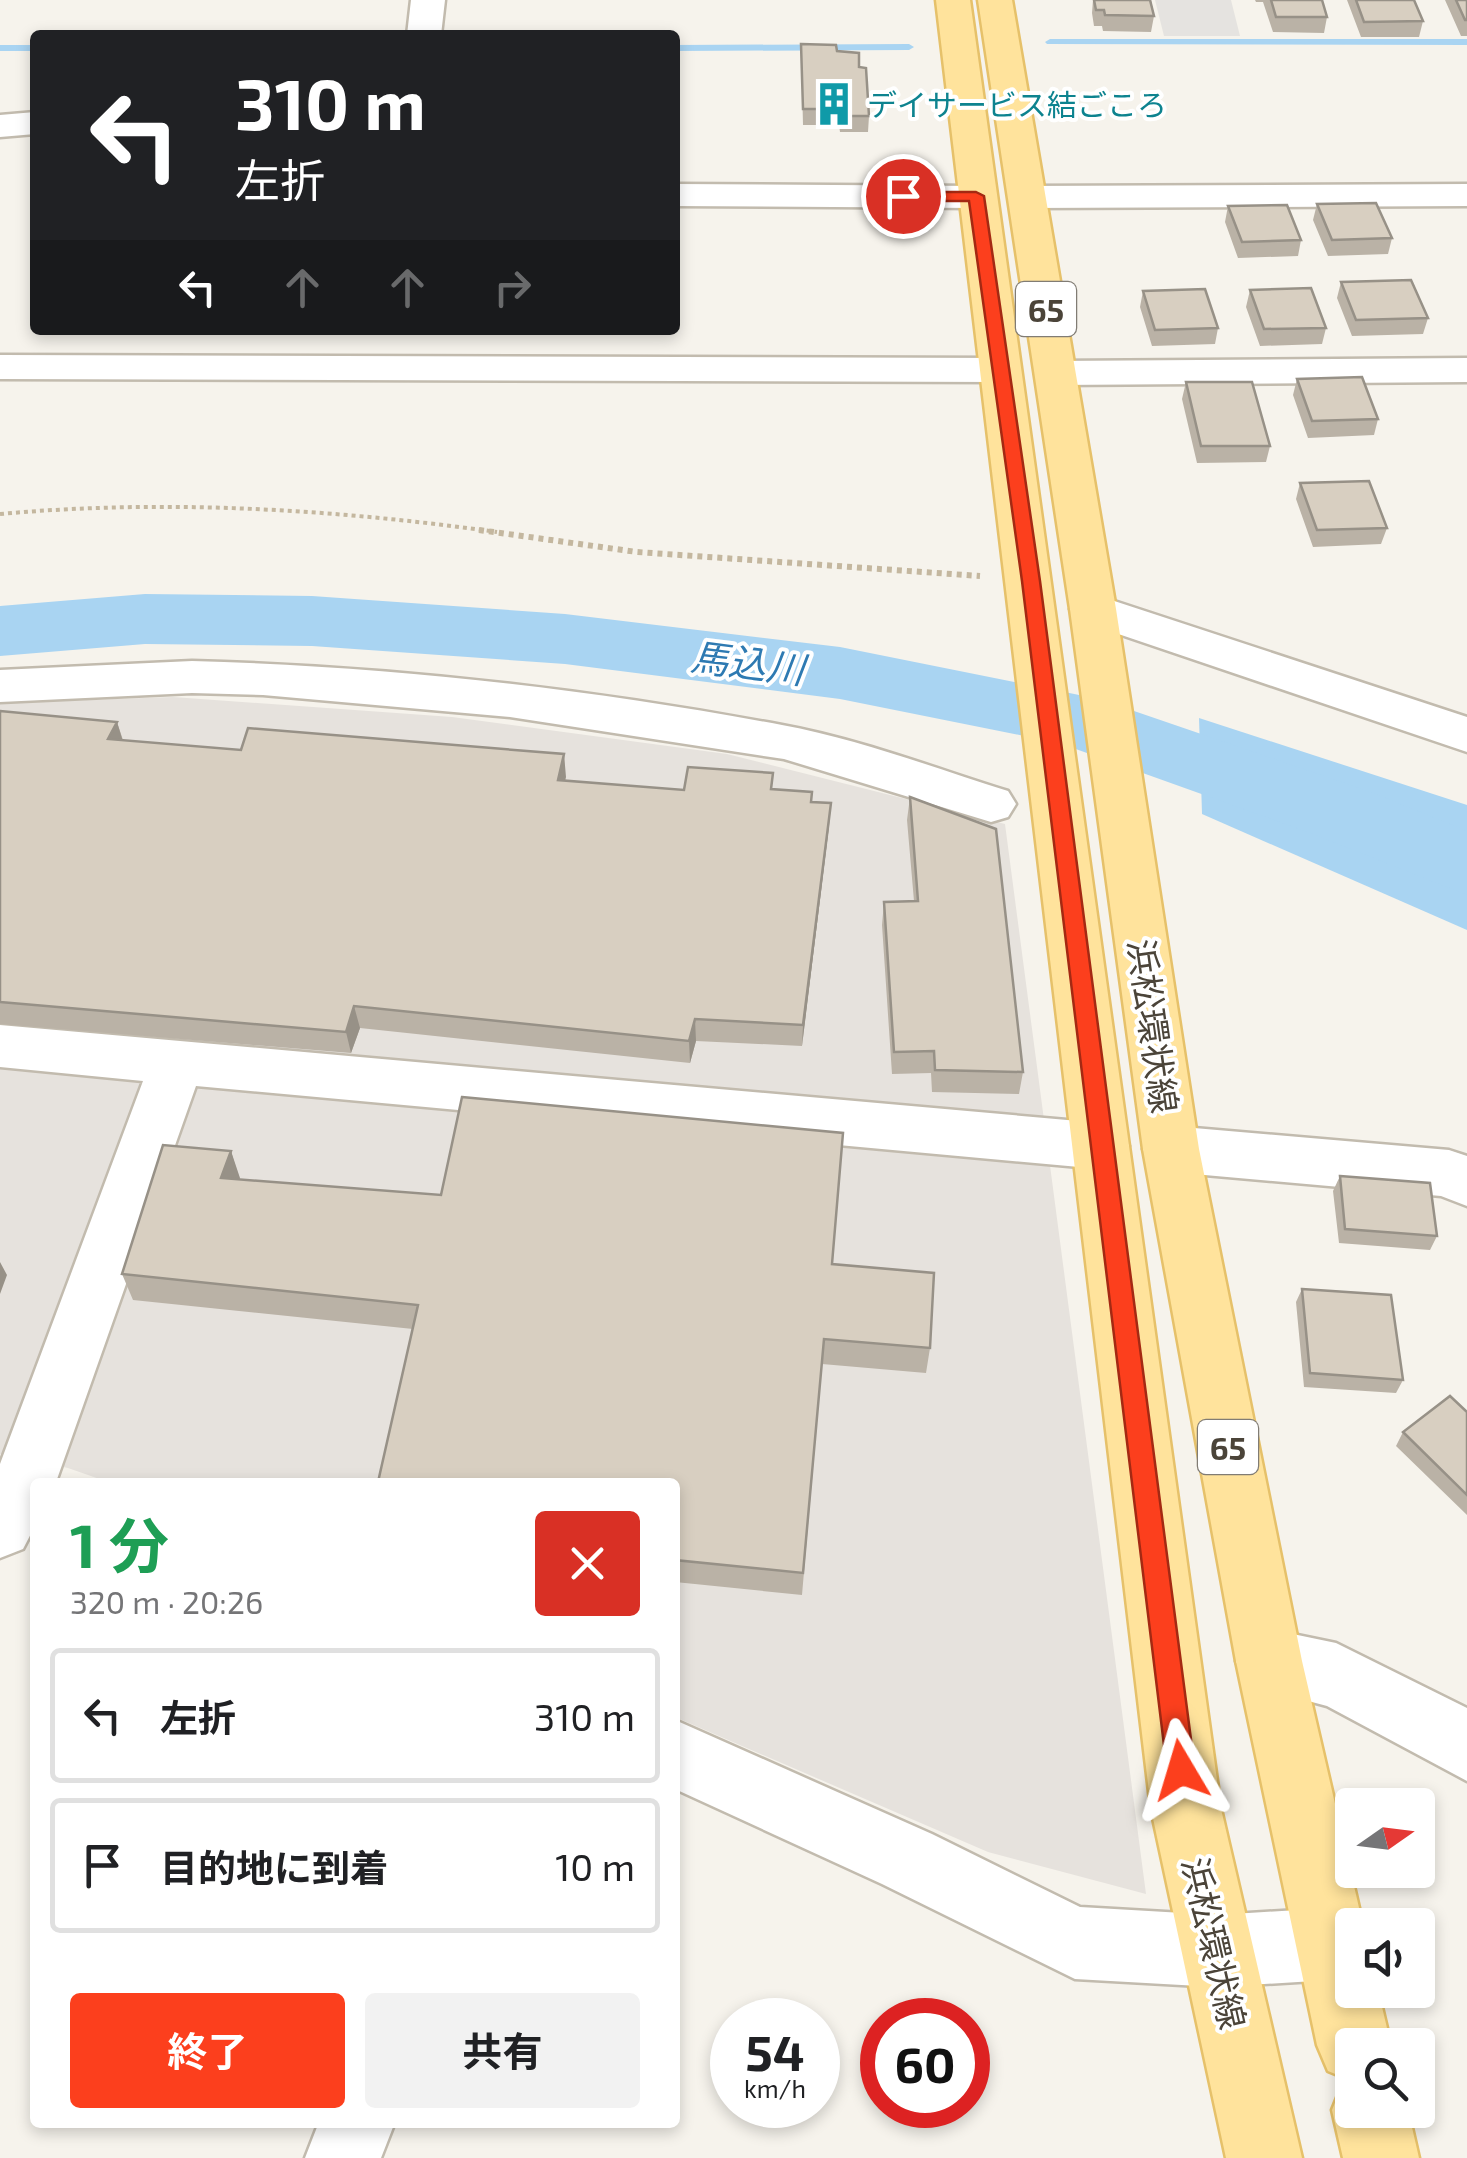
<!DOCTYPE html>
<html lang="ja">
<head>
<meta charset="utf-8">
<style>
	:root { --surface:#fff; --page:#f2f2f2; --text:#202124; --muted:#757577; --line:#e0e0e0; --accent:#fc3f1d }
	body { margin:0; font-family:"Exo 2","Noto Sans JP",sans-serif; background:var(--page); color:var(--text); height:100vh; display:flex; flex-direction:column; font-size:38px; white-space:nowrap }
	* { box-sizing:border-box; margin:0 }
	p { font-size:32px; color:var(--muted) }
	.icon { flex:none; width:55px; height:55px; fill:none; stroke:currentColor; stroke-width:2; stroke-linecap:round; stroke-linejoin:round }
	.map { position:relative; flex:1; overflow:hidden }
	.drawer { position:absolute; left:30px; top:1478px; width:650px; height:650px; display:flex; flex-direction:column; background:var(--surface); border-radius:10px; box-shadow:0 5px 15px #0003 }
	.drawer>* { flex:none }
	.banner { position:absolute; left:30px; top:30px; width:650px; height:305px; border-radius:10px; box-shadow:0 5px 15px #0003; background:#202124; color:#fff; overflow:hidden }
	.needle { width:65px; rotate:76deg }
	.buttons { position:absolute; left:1335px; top:1788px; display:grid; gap:20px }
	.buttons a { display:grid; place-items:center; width:100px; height:100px; border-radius:10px; background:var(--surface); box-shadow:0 5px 15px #0003; font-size:50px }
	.speed { position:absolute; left:710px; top:1998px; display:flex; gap:20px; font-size:50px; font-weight:700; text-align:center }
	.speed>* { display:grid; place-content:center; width:130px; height:130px; border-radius:50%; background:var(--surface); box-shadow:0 5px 15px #0003; line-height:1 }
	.speed small { font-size:25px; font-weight:400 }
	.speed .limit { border:15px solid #d22; background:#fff; color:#111 }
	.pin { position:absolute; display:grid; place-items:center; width:85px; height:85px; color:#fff; margin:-42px; border:5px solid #fff; border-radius:50%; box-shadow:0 2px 10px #0007 }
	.me { position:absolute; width:110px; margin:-55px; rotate:353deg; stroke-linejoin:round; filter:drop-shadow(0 0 8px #0008) }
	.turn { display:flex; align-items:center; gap:35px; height:210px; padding:0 40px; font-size:45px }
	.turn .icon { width:130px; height:130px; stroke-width:2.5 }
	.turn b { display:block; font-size:70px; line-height:85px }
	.lanes { display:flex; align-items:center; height:95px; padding:0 40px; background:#0003; justify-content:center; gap:50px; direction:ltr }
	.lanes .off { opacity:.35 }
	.round { display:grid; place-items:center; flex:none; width:105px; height:105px; border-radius:10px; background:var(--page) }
	.headline { display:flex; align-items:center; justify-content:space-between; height:170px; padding:0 40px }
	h1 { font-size:60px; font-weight:700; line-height:75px; color:#1e9e55 }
	.primary-button { display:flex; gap:20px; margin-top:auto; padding:20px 40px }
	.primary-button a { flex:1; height:115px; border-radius:10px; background:var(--accent); color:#fff; font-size:40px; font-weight:700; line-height:115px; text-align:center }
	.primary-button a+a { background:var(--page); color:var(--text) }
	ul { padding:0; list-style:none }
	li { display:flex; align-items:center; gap:30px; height:135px; margin:0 20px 15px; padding:0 20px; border:5px solid var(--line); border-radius:10px }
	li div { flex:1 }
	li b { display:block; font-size:38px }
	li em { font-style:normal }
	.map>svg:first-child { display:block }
</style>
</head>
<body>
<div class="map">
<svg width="1467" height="2158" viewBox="0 0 1467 2158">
	<rect width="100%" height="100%" fill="#f6f3ec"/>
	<path fill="#e6e2dd" d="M173 697 452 717 727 754 1005 824 1146 1894 988 1852 675 1717V1482H108L68 1468 0 1454V703Z"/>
	<path fill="#e5e3e0" d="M1155 0H1231L1240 36H1164Z"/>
	<path fill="#a9d4f2" d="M1199 718 1467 805V930L1202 814Z"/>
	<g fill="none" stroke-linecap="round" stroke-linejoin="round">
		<path fill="#a9d4f2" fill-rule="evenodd" d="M1050 39H1467V45L1047 44 1045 42Z
			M0 45H35V51H0Z
			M675 45 909 44 914 47 909 50 675 51Z"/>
		<path fill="#a9d4f2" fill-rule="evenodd" d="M145 594 312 596 565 614 840 647 1099 699 1371 792 1467 831V895L1313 834 1059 743 840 699 565 664 312 646 145 644 0 656V606Z"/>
		<g stroke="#c2bbae" stroke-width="5">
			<path id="minor" d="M411 0H445L441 35H407Z
				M35 112V134L0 137V115Z
				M675 184 977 186 990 189 996 197 990 205 977 208 675 206Z
				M1467 184V206L1028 208 1015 205 1009 197 1015 189 1028 186Z
				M0 355 1000 358 1014 361 1020 370 1014 379 1000 382 0 379Z
				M1467 358V382L1056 385 1042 382 1036 373 1042 364 1056 361Z
				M1093 594 1467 717V752L1077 620 1070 609 1077 598Z
				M192 661C388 666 589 689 782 725 859 739 934 768 1008 791L1016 804 1008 817 991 822 784 759 510 717 263 695 192 693 0 702V670Z
				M0 1025 1101 1123 1121 1130 1129 1146 1121 1162 1101 1169 196 1086 56 1482H35V1526L23 1549 0 1558V1464L143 1081 0 1067Z
				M1171 1126 1449 1150 1467 1156V1206L1441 1196 1171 1172 1151 1165 1143 1149 1151 1133Z
				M1269 1629 1336 1643 1467 1708V1781L1327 1706 1245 1684 1236 1661 1245 1638Z
				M675 1720 932 1834 1080 1907 1217 1915 1330 1908 1356 1918 1358 1925H1352V1971L1330 1980 1217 1987 1075 1979 882 1884 675 1789Z
				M319 2122H395L381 2158H305Z"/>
		</g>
		<g stroke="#e6c16a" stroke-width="5">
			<path id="primary" d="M936 0H970L1221 1809 1302 2158H1226L1151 1809Z
				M978 0H1012L1116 609 1199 1149 1302 1661 1363 1925H1352V1990H1378L1391 2045H1352V2110H1408L1419 2158H1343L1332 2110 1343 2083 1350 2080 1328 2071 1317 2045 1236 1661 1143 1149 1070 609Z"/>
		</g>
		<path stroke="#c4b79f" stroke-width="4" stroke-dasharray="4 4" stroke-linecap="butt" d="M0 514C166 499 332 509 497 532"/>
		<path stroke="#c4b79f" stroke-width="6" stroke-dasharray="5 5" stroke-linecap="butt" d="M479 530 637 552 980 576"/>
		<use href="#minor" fill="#fff" fill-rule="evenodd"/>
		<use href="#primary" fill="#ffe39c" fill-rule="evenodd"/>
	</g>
	<path fill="#bab2a6" d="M1093 0H1151L1154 16 1151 32 1103 31 1102 26H1094L1092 13Z
		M1255 0H1322L1327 17 1324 33 1273 32 1263 2H1256Z
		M1347 0H1414L1423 21 1419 37H1361Z
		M1445 0H1467V36H1461Z
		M801 44 837 51 859 67 869 116 868 132H840L839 125H803Z
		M1317 204 1392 238 1388 254 1328 256 1313 220Z
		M1228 206 1301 240 1298 256 1238 258 1225 222Z
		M1341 282 1428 318 1423 334 1352 336 1337 298Z
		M1250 290 1326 328 1322 344 1260 346 1246 307Z
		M1143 291 1218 328 1215 344 1152 346 1140 307Z
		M1297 379 1378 419 1374 435 1308 438 1293 395Z
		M1186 382 1270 446 1266 462 1197 463 1182 399Z
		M1300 483 1387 528 1381 544 1313 547 1296 499Z
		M0 711 117 722 123 740 241 750 564 754 565 780 684 790 773 789 812 802 829 826 802 1046 696 1041 690 1063 360 1028 351 1053 0 1024Z
		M910 797 1023 1072 1019 1094 932 1092 931 1073 892 1074 882 925 884 902 914 901 907 820Z
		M231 1151 239 1180 832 1265 930 1348 926 1373 822 1364 802 1595 675 1582V1482L413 1329 133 1300 122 1274Z
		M1340 1176 1437 1236 1430 1250 1339 1243 1333 1191Z
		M1302 1289 1403 1380 1396 1393 1304 1387 1296 1302Z
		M1467 1412V1515L1396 1446 1403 1432Z"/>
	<path fill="#979187" d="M117 722 124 745 108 739Z
		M564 754 566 777 560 803 558 780Z
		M831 803 829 826 802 1046 803 1025Z
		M354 1006 360 1028 351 1053 346 1032Z
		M695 1019 696 1041 690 1063 689 1041Z
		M231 1151 240 1178 230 1205 221 1178Z
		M0 1262 7 1275 0 1294Z"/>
	<path fill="#d8cfc1" stroke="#979187" stroke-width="2.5" d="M1094 0H1150L1154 16 1105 15 1104 10H1096Z
		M1271 0H1322L1327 17H1276Z
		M1356 0H1414L1423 21 1364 22Z
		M1456 0H1467V20H1465Z
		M801 44 836 45 837 51 859 53V67L866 68 869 116H840L839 109H803Z
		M1376 203 1392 238 1332 240 1317 204Z
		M1287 205 1301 240 1242 242 1228 206Z
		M1411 280 1428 318 1356 320 1341 282Z
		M1311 288 1326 328 1264 329 1250 290Z
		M1205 289 1218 328 1155 330 1143 291Z
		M1362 377 1378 419 1312 421 1297 379Z
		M1186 382H1252L1270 446H1201Z
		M1369 481 1387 528 1317 530 1300 483Z
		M0 711 117 722 108 739 241 750 248 728 564 754 558 780 684 790 688 767 773 773 771 789 812 792 811 802 831 803 803 1025 695 1019 689 1041 354 1006 346 1032 0 1002Z
		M910 797 996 829 1023 1072 935 1070 934 1051 894 1052 884 902 918 901Z
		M462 1097 843 1133 832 1264 934 1273 930 1348 824 1339 803 1573 675 1560V1482H378L418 1305 122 1274 163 1145 231 1151 221 1178 441 1195Z
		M1340 1176 1430 1183 1437 1236 1345 1229Z
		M1302 1289 1391 1295 1403 1380 1310 1373Z
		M1450 1396 1467 1412V1495L1403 1432Z"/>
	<path fill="#fc3f1d" stroke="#a42913" stroke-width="2.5" d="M976 192 984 196 1040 581 1195 1770 1191 1780 1181 1784 1171 1780 1167 1770 1022 581 969 201H903L895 196 903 192Z"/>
	<defs>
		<g id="building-bare" transform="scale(3.45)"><path d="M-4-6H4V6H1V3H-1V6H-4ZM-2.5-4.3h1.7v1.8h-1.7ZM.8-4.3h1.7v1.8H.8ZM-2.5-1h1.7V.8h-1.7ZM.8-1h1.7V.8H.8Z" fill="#0f9aa8" stroke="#fff" stroke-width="2.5" paint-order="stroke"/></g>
	</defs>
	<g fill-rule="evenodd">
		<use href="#building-bare" x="834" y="104"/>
	</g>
	<g text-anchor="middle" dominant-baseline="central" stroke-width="8" stroke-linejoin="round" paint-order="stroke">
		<g font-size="30" fill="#0d838f" stroke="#fff" text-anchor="start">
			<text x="867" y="104">デイサービス結ごころ</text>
		</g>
		<g fill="#fff" stroke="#817c74" stroke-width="2.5">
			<rect x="1016" y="282" width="60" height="54" rx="8"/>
			<rect x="1198" y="1420" width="60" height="54" rx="8"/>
		</g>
		<g font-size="32" font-weight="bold" fill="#4b4439">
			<text x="1046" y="309">65</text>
			<text x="1228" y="1447">65</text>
		</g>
		<g font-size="35" fill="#4b4439" stroke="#fff">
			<text transform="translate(1154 1026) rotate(82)">浜松環状線</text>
			<text transform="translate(1215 1943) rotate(77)">浜松環状線</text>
		</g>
		<g font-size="38" font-style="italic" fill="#2e7ab2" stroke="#fff">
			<text transform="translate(748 662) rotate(7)">馬込川</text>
		</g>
	</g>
</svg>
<div class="buttons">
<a><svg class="needle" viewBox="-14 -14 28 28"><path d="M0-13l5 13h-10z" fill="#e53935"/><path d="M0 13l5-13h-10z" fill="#757577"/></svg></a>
<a><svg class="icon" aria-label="sound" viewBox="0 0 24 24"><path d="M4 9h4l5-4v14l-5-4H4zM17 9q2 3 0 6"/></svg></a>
<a><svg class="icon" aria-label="search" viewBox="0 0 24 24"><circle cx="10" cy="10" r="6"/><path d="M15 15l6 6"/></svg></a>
</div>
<div class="speed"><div>54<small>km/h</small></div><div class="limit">60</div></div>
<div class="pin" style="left:903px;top:196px;background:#d93025"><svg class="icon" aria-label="arrive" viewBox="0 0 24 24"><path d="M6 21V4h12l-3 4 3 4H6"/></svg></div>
<svg class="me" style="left:1181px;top:1770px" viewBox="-20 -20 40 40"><path d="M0-17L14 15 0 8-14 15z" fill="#fc3f1d" stroke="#fff" stroke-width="4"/></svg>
<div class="banner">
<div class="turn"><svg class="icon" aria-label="left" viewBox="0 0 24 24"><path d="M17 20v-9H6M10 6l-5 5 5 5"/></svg><div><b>310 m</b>左折</div></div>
<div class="lanes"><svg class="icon" aria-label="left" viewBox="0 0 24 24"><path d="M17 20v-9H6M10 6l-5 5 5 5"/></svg><svg class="icon off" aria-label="ahead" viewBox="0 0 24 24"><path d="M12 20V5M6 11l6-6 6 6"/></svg><svg class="icon off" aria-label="ahead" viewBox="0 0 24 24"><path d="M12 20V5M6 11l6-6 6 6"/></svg><svg class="icon off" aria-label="right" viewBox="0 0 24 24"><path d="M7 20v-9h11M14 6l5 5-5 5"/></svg></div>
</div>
<section class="drawer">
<div class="headline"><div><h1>1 分</h1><p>320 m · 20:26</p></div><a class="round" style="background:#d93025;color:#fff"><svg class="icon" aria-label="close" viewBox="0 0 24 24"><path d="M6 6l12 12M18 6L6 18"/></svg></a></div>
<ul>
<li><svg class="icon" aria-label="left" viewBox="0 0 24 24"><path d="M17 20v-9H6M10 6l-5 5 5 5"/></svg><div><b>左折</b></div><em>310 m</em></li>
<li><svg class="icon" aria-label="arrive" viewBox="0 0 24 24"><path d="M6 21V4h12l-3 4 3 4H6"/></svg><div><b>目的地に到着</b></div><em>10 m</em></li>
</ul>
<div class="primary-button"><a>終了</a><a>共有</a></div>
</section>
</div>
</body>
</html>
